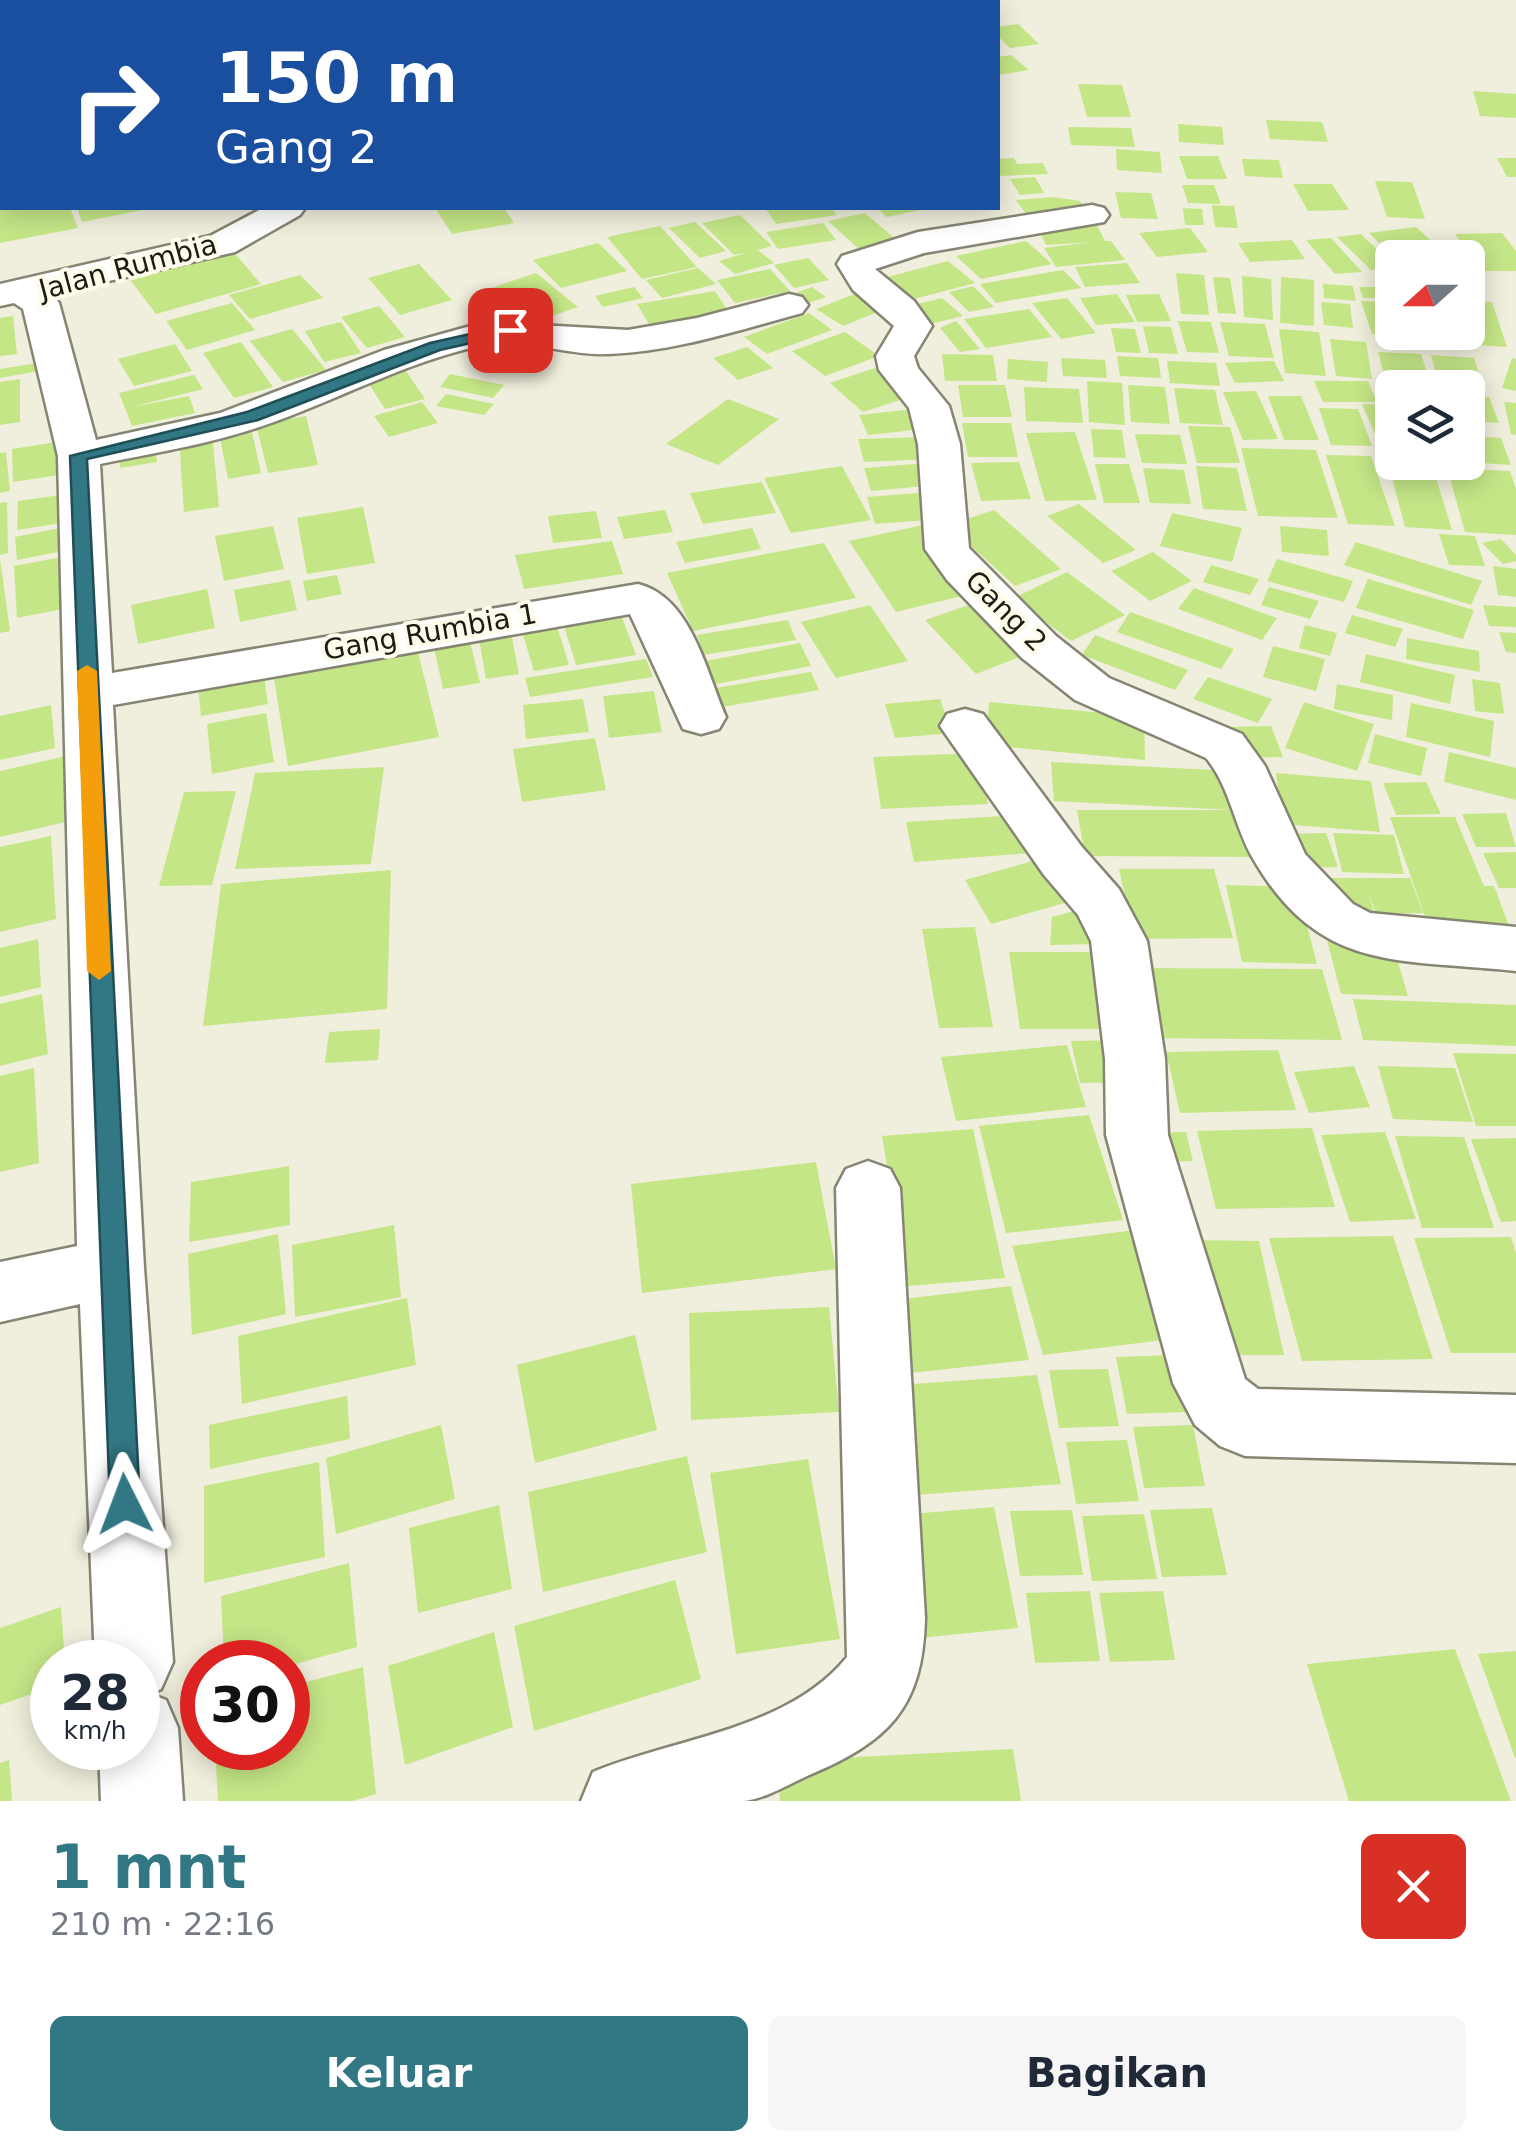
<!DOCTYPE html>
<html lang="id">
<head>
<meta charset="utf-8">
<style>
	:root { --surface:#fff; --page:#f6f6f7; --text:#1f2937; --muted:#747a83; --accent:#327884 }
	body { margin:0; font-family:"DejaVu Sans",sans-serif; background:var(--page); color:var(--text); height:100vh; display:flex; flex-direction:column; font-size:38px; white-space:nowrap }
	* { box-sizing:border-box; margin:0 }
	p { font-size:32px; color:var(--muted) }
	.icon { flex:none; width:55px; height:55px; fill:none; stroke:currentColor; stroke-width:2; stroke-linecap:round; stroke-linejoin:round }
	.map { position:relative; height:1801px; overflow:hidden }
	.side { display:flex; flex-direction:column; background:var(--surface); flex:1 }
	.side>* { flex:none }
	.hud { position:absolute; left:0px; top:0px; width:1000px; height:210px; box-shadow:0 5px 25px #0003; background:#1a4fa0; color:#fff; overflow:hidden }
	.needle { width:65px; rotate:249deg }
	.buttons { position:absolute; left:1375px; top:240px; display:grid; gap:20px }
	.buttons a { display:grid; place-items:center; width:110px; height:110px; border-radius:15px; background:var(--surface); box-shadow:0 5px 25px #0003; font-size:50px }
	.speed { position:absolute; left:30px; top:1640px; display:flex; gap:20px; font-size:50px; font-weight:700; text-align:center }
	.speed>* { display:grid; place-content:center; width:130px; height:130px; border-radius:50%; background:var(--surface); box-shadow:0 5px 25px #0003; line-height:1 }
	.speed small { font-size:25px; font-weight:400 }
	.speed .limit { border:15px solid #d22; background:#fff; color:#111 }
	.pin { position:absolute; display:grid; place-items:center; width:85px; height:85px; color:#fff; margin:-42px; border-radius:20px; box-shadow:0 5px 15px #0006 }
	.me { position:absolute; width:110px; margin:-55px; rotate:357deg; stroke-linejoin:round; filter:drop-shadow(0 0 8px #0008) }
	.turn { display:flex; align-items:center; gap:35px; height:210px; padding:0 50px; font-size:45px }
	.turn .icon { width:130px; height:130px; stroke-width:2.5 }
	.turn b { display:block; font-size:70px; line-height:85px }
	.round { display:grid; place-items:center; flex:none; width:105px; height:105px; border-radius:15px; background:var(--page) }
	.summary { display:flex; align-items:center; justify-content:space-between; height:170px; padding:0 50px }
	h1 { font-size:60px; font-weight:800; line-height:75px; color:var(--accent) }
	.cta { display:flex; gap:20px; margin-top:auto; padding:20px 50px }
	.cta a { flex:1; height:115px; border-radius:15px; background:var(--accent); color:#fff; font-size:40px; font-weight:800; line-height:115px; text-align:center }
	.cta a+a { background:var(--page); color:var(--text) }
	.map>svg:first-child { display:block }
</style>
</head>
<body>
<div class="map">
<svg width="1516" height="1801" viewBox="0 0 1516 1801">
	<rect width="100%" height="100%" fill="#f0eedc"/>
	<path fill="#c5e687" d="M1018 24 1039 44 1010 48 998 36V27Z
		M1011 55 1029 70 998 75V57Z
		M1078 84 1122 85 1131 117H1087Z
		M1473 91 1516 94V118L1480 116Z
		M1266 120 1322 122 1328 142 1270 139Z
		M1178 124 1222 127 1224 145 1179 142Z
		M1068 127 1131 128 1135 147 1071 145Z
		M1116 149 1160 152 1162 173 1117 170Z
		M1179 156H1218L1227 179H1187Z
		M1014 158 1017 164 1043 163 1048 174 998 176V159Z
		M1497 158H1516V177H1507Z
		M1242 159 1279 160 1283 178 1245 176Z
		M1035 177 1044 193 1020 195 1010 179Z
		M1375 181 1412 182 1425 219 1387 217Z
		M1293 184H1332L1349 210 1308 211Z
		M1182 185H1214L1221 204 1188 203Z
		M1115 192 1151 193 1158 219 1121 218Z
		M1053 197 1080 201 1085 207 1028 217 1016 200Z
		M1212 205 1234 206 1238 228 1215 227Z
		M0 208H70L78 228 0 243Z
		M77 208H147V209L82 222Z
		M435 208H504L514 223 452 234Z
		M765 208H831L837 215 776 224Z
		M877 208H925V209L887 217Z
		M1183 208 1202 209 1204 225H1185Z
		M865 213 898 241 860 250 828 221Z
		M740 215 772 246 758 250 774 263 735 274 719 261 749 252 734 255 702 223Z
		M695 222 726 251 700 258 669 228Z
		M1035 222H1095L1105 241H1111L1125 260 1056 267 1044 248 1093 242 1046 245Z
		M823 223 836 240 778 249 766 232Z
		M660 226 697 267 642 279 607 237Z
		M1416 227 1442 251 1394 257 1369 233Z
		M1190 228 1208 252 1157 257 1139 233Z
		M1502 233 1516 251V271H1482L1455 234Z
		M1361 234 1392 264V267L1371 270 1337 237Z
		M1331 238 1362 272 1335 274 1306 240Z
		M1292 240 1305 259 1250 262 1238 243Z
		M1026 241 1052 264 981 279 956 256Z
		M598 243 627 271 561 288 533 260Z
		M231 249 261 284 156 314 128 277Z
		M808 258 829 280 794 288 774 265Z
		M948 261 975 283 903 302 876 280Z
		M1127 263 1140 283 1085 287 1075 267Z
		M419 264 452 300 400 315 368 278Z
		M698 268 716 284 662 298 646 280Z
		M770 269 790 291 735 303 717 280Z
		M1063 270 1081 288 996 303 980 284Z
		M536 273 578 307 526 325 485 290Z
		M1176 273 1204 275 1209 315 1181 314Z
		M300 275 323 298 250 319 229 295Z
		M1242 276 1271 279 1273 320 1244 317Z
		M1213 277 1230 278 1236 314 1218 313Z
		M1281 277 1314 280V326L1280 323Z
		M1323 284 1353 286 1356 301 1324 298Z
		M973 286 994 307 969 312 949 292Z
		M634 287 643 298 603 307 595 296Z
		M812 287 826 297 783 312 770 302Z
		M1359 287H1390L1392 298H1363Z
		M715 291 728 311 649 324 637 304Z
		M860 292 887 308 843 326 816 309Z
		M1117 294 1135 322 1096 325 1080 298Z
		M1159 294 1171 321 1137 322 1126 295Z
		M942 298 963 316 931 324 910 306Z
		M1067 298 1096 333 1061 339 1032 303Z
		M1361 301 1392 302V335L1372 334Z
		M1468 301 1492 302 1507 347 1465 344 1461 332H1468Z
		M1321 302 1350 304 1353 328 1324 325Z
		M232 303 255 330 187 350 166 321Z
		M379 306 405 337 367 348 341 317Z
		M1029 309 1052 337 986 348 964 319Z
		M809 313 832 330 767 354 744 337Z
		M13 316 17 354 0 356V318Z
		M956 321 980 349 960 352 940 328Z
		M1178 321 1211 322 1219 353 1187 352Z
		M341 322 361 353 324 362 305 331Z
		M1220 322 1265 324 1274 358 1229 356Z
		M1143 326 1171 327 1178 354 1149 353Z
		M1111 328 1135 329 1141 353 1116 352Z
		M292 329 326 370 283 382 250 341Z
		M1279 329 1319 332 1326 376 1285 373Z
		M845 332 879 356 825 376 792 351Z
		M1330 339 1366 342 1372 379 1336 376Z
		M241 342 273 387 234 398 203 353Z
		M175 344 192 371 134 386 118 359Z
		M747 347 773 368 738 380 713 358Z
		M1378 352 1421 354 1432 388 1389 391Z
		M942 354 993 355 997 381H945Z
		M1431 355 1474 358 1484 390 1440 388Z
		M1117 356 1158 358 1161 378 1120 376Z
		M1061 358 1105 360 1107 378 1063 376Z
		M1512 358 1516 359V391L1502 388Z
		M1008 359 1048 362 1047 382 1007 379Z
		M1167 361 1216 363 1220 386 1170 383Z
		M1274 361 1284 381 1235 383 1225 363Z
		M38 363 39 371 0 378V369Z
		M878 367 912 396 863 412 830 383Z
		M404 368 425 399 385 409 365 378Z
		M450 374 504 385 493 398 440 387Z
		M194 375 203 389 132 407 189 396 195 413 132 426 119 393Z
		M20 379V422L0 425V382Z
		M1087 381 1122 383 1125 425 1089 422Z
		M1314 381H1368L1377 402H1323Z
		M958 385H1005L1012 417H963Z
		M1128 385 1165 387 1170 424 1131 422Z
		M1024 387 1079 389 1083 423 1026 421Z
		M1174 388 1215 390 1223 425 1180 423Z
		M1256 391 1278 439 1243 440 1223 392Z
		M446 394 494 404 484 415 436 406Z
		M1468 395 1489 397 1499 423 1471 421Z
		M1268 396H1301L1319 440H1284Z
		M728 399 779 419 718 465 666 444Z
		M422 402 438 423 389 437 374 416Z
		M1504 402 1516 403V435L1511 434Z
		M1362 404 1392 405V457H1385Z
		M1319 408 1358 409 1372 446 1331 445Z
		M914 409 923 429 868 435 859 415Z
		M306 416 318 465 268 473 256 424Z
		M962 423H1011L1018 457H968Z
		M1188 426 1230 427 1240 463H1197Z
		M1091 429 1122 430 1126 458 1094 457Z
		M252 432 261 473 228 479 220 438Z
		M1075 432 1097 500 1045 501 1026 433Z
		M212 434 219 507 184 512 179 438Z
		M1135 434 1180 435 1187 464 1142 463Z
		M1474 436 1501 438 1511 465 1482 463Z
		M927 437 933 459 864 462 858 439Z
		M63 441 66 474 13 482 12 449Z
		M155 443 157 462 120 468 118 449Z
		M1241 448 1316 450 1338 518 1258 516Z
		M6 452 10 491 0 493V453Z
		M1326 455 1371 456 1395 526 1348 524Z
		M1019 462 1031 499 981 501 971 463Z
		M927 463 935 485 871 491 864 468Z
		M1388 463 1432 465 1452 530 1405 527Z
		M1095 464H1129L1140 503H1104Z
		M842 466 871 520 791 533 764 478Z
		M1196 466 1237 468 1247 511 1203 509Z
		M1143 468 1184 470 1191 504 1150 503Z
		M1447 468 1510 471 1516 489V535L1465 532Z
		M762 482 776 513 703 524 690 493Z
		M932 492 941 519 875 524 867 497Z
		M75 493V521L17 530 18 501Z
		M7 502 8 553 0 555V503Z
		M1079 504 1136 550 1103 563 1047 516Z
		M363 507 375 563 307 574 297 518Z
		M665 510 673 532 624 539 617 517Z
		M994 510 1061 569 1015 586 948 525Z
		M596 511 602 538 553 543 548 516Z
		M1172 513 1242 528 1232 562 1160 546Z
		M928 524 978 592 896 612 849 541Z
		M75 525 78 548 17 560 15 537Z
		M273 526 284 569 224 581 215 536Z
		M1280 526 1327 530 1329 556 1282 552Z
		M752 528 761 549 685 563 676 542Z
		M1439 534 1475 536 1485 566 1449 565Z
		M1501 539 1516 555V561L1503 564 1482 543Z
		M612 541 623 574 524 589 515 555Z
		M1356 542 1482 581 1471 605 1344 565Z
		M824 543 856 598 693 631 667 573Z
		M1153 552 1192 581 1150 601 1111 571Z
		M73 555 78 606 17 618 14 566Z
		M0 559 10 631 0 633Z
		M1277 559 1353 581 1344 602 1267 581Z
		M1211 565 1259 579 1250 595 1203 582Z
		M1493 566 1516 569V597L1498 595Z
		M1067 572 1125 615 1071 641 1014 598Z
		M337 575 342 594 307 601 303 581Z
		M1368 579 1474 610 1463 639 1356 608Z
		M290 580 297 610 240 622 234 590Z
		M1269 587 1319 601 1310 619 1261 605Z
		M1194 588 1277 618 1262 640 1178 609Z
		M207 589 215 628 138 644 131 605Z
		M989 598 1041 649 976 674 925 620Z
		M617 604 636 655 576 665 560 613Z
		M870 605 908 661 836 678 801 622Z
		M1483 605 1516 607V627L1489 626Z
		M1130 612 1234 649 1221 669 1117 632Z
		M1352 615 1403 629 1395 647 1345 633Z
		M554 617 569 665 534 671 519 622Z
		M788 620 796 640 703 655 697 635Z
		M509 623 519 674 486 679 477 627Z
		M1305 625 1337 633 1330 656 1299 648Z
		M1499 632 1516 633V653L1506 652Z
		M468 633 480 683 443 689 432 639Z
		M1095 635 1188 670 1175 690 1082 655Z
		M1407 638 1479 651 1480 672 1406 659Z
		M415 640 439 737 288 766 272 666Z
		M800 643 811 666 716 684 706 661Z
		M1273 646 1325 659 1316 691 1263 677Z
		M1366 654 1455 675 1450 704 1360 682Z
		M646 659 653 677 530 697 525 678Z
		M262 663 268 704 201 716 197 675Z
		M811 672 819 690 722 707 715 688Z
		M1208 677 1272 699 1258 723 1193 699Z
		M1472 679 1500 683 1504 714 1475 711Z
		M1337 684 1393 695 1392 720 1334 709Z
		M654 691 662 732 609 738 603 696Z
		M583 699 589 732 526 739 523 705Z
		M940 699 952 733 895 738 885 704Z
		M989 702 1144 717 1145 760 986 745Z
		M1304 702 1374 724 1357 771 1285 748Z
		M1411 703 1494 721 1490 757 1406 737Z
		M51 705 55 748 0 760V716Z
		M266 713 274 762 212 774 207 724Z
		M1271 726 1283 757 1240 758 1229 727Z
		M1375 734 1427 748 1421 776 1368 763Z
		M595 738 606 790 522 802 513 749Z
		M1449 752 1516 768V800L1444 782Z
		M978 753 988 804 881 809 873 757Z
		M75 754 83 818 0 837V771Z
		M1051 762 1235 771 1266 857 1085 856 1077 810H1233L1054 801Z
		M384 767 371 864 235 869 255 773Z
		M1276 773 1371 781 1380 832 1282 824Z
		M1426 782 1441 814 1396 815 1383 783Z
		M236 791 212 885 159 886 184 792Z
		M1506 813 1516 847H1476L1462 814Z
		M1018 815 1030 853 914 862 906 822Z
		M1390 817H1455L1484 886H1494L1515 942 1433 940Z
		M1326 833 1338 867 1292 868 1281 834Z
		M1333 833 1394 835 1404 874 1342 872Z
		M51 836 56 919 0 932V847Z
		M1516 852V888H1499L1483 853Z
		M1047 857 1075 900 991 924 965 880Z
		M1119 869H1214L1233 938 1134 939Z
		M391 870 387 1009 203 1026 221 884Z
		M1314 878H1410L1423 913 1376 914 1369 894 1374 913H1327Z
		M1226 885 1297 887 1317 964 1242 962Z
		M1089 907 1098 944 1050 945 1052 917Z
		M975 927 993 1027 939 1028 922 929Z
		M38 939 41 987 0 997V948Z
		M1327 940 1392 942 1408 996 1341 994Z
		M1009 952H1097L1111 1029H1020Z
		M1137 968 1322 969 1342 1040 1150 1038Z
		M42 994 48 1054 0 1066V1004Z
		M1353 999 1516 1005V1046L1363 1040Z
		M380 1029 378 1060 325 1063 329 1032Z
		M1121 1040 1131 1082 1080 1083 1071 1041Z
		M1067 1045 1086 1107 956 1121 941 1057Z
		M1278 1050 1296 1110 1180 1113 1166 1052Z
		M1453 1053 1516 1054V1126H1476Z
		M1354 1066 1370 1107 1309 1113 1294 1072Z
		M1378 1066 1455 1068 1473 1122 1393 1119Z
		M34 1068 39 1163 0 1172V1076Z
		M1089 1115 1123 1220 1006 1233 979 1126Z
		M1312 1128 1335 1207 1216 1209 1197 1131Z
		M973 1129 1005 1278 908 1286 882 1136Z
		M1186 1132 1193 1161 1159 1162 1152 1133Z
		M1385 1132 1416 1219 1350 1222 1321 1135Z
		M1395 1136 1464 1137 1494 1228H1422Z
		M1516 1138V1221L1501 1222 1471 1139Z
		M816 1162 836 1269 642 1293 631 1184Z
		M289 1166 290 1225 189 1242 191 1182Z
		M394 1225 401 1297 295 1317 292 1245Z
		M1134 1230 1171 1339 1043 1355 1012 1246Z
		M278 1234 286 1314 192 1335 188 1254Z
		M1393 1236 1433 1359 1302 1361 1269 1238Z
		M1511 1237 1516 1253V1353H1451L1414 1238Z
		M1187 1240 1259 1241 1284 1355H1209Z
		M1011 1286 1029 1360 910 1373 895 1300Z
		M407 1298 416 1365 242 1404 238 1336Z
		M829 1307 839 1412 691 1420 689 1313Z
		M635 1335 657 1430 535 1463 517 1365Z
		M1174 1355 1187 1412 1127 1414 1116 1357Z
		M1108 1369 1119 1426 1059 1428 1049 1370Z
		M1037 1375 1061 1484 916 1495 899 1385Z
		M347 1396 350 1439 210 1469 209 1425Z
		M441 1425 455 1499 336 1534 326 1458Z
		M1193 1425 1205 1486 1144 1488 1133 1427Z
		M1127 1440 1139 1501 1076 1504 1066 1442Z
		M687 1456 707 1552 543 1592 528 1492Z
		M808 1459 840 1639 736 1654 710 1473Z
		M319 1462 325 1557 204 1583V1486Z
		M499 1505 512 1589 418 1613 409 1528Z
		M994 1507 1018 1628 919 1638 899 1515Z
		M1212 1508 1227 1575 1162 1577 1150 1510Z
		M1072 1510 1083 1575 1020 1576 1010 1511Z
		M1144 1514 1157 1579 1092 1581 1082 1516Z
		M349 1563 357 1647 288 1666 224 1662 221 1596Z
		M675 1580 701 1679 534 1731 514 1626Z
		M1090 1591 1100 1661 1035 1663 1026 1593Z
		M1163 1591 1175 1660 1110 1662 1099 1593Z
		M61 1607 65 1662H52V1687L0 1705V1628Z
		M494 1632 513 1727 405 1765 388 1666Z
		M1455 1649 1511 1801H1349L1307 1664Z
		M1516 1651V1758H1515L1478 1654Z
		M363 1667 376 1794 353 1801H218L215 1748H288V1687Z
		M1013 1749 1021 1801H780L778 1761Z
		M9 1760 12 1801H0V1763Z"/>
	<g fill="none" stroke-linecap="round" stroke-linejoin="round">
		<g stroke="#868574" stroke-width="5">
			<path id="minor" d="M0 17H2V35H0Z
				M1092 205 1104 208 1109 215 1104 222 924 253 875 269 914 301 932 326 914 356 918 368 949 406 960 444 969 548 1056 636 1109 678 1242 734 1265 766 1305 854 1353 904 1370 913 1516 927V971C1396 958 1318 974 1251 855 1234 824 1229 785 1206 758L1075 700 1022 658 947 580 925 549 918 444 909 408 879 370 876 356 894 326 853 290 837 264 842 256 918 232Z
				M263 208H305L300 215 235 252 52 294 59 303 96 440 220 413 384 350 485 322 628 330 697 318 789 294 802 297 808 305 802 313C739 330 674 352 608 354 564 356 523 336 479 346 407 362 341 398 271 423 216 443 158 452 100 464L112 673 638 584C691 597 706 671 726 717L719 729 701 734 683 729 630 614 113 705 144 1268 173 1662 161 1689 151 1694 166 1700 178 1728 183 1801H101L99 1748H138V1662H95L80 1304 0 1322V1262L77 1246 58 456 23 309 14 303 0 306V284L210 236Z
				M965 709 983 714 1082 847 1119 889 1147 941 1165 1059 1168 1135 1245 1379 1258 1389 1516 1395V1463L1245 1456 1220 1446 1195 1425 1173 1383 1106 1135 1105 1059 1091 941 1078 915 1044 875 940 726 947 714Z
				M868 1161 890 1169 900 1188 925 1618C923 1709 888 1742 807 1776 788 1785 764 1799 743 1801 690 1801 634 1801 581 1801L593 1772C675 1738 788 1730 847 1657L836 1188 846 1169Z"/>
		</g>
		<use href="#minor" fill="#fff" fill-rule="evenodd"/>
	</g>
	<path fill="#327884" stroke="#204e56" stroke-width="2.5" d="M510 325 515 326V333L440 350 258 420 87 459 140 1504 135 1515 125 1519 114 1515 110 1504 70 456 247 412 430 343Z"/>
	<path fill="#f59e0b" d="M87 665 97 671 111 971 99 980 87 971 77 671Z"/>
	<g text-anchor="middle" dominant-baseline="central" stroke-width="8" stroke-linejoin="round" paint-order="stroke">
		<g font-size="28" fill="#1b1a14" stroke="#fdfbe9">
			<text transform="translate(128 267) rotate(-15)">Jalan Rumbia</text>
			<text transform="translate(1006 611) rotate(45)">Gang 2</text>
			<text transform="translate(430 632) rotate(-10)">Gang Rumbia 1</text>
		</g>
	</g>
</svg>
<div class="buttons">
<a><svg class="needle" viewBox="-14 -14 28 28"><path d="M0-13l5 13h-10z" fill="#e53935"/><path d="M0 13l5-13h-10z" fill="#747a83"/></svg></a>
<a><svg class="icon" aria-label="layers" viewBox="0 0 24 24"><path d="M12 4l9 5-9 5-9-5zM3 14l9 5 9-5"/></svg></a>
</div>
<div class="speed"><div>28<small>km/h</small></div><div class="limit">30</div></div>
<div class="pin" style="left:510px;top:330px;background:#d93025"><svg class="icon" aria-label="arrive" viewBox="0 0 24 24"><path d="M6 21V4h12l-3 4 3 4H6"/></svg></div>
<svg class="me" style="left:125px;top:1504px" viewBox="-20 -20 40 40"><path d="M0-17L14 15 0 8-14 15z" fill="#327884" stroke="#fff" stroke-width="4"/></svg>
<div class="hud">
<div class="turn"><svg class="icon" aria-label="right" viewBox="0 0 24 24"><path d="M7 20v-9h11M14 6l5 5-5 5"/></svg><div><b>150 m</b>Gang 2</div></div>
</div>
</div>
<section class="side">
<div class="summary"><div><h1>1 mnt</h1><p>210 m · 22:16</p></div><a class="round" style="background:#d93025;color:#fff"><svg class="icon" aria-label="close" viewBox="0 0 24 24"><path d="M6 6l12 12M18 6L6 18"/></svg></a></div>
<div class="cta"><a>Keluar</a><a>Bagikan</a></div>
</section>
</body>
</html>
